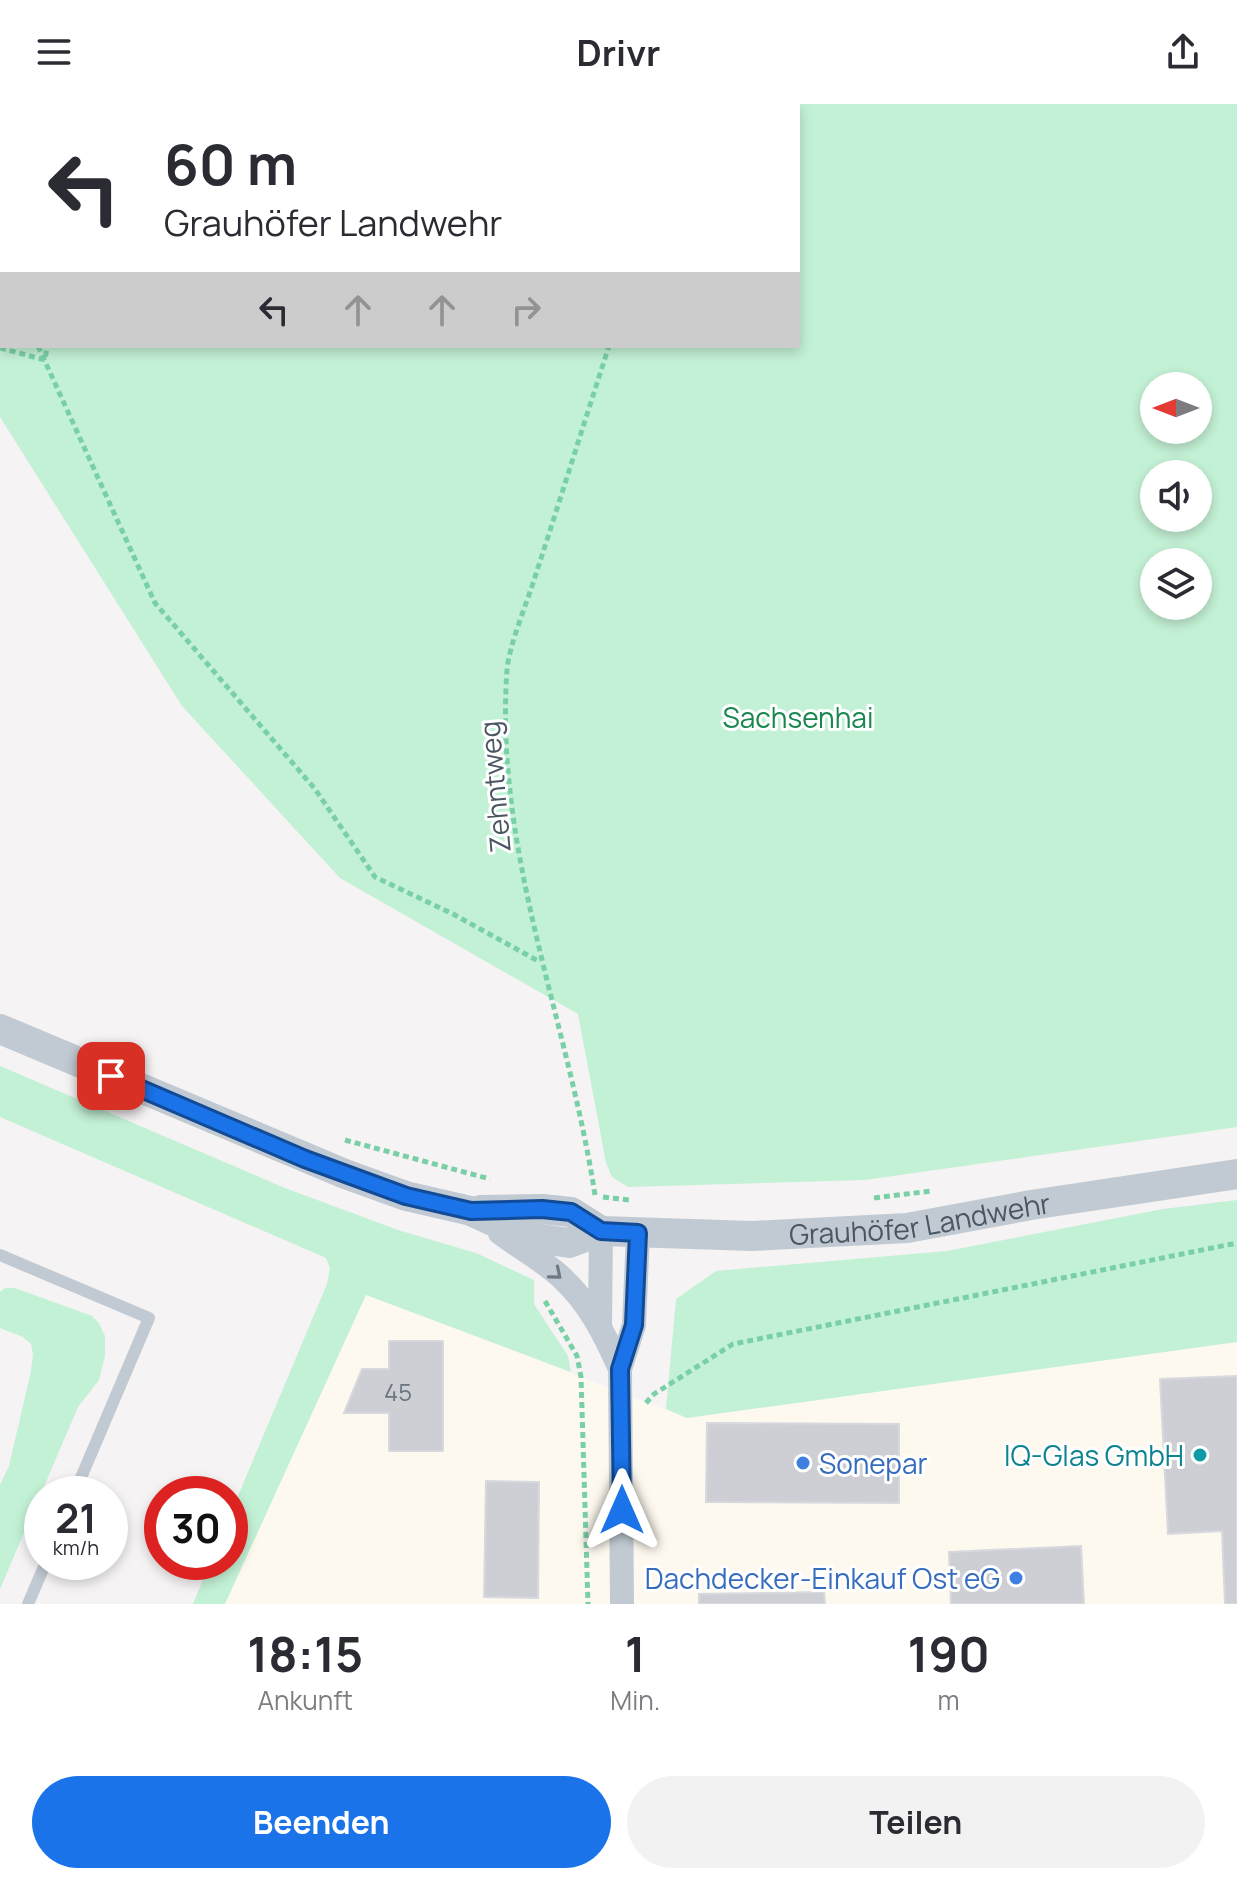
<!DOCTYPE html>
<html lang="de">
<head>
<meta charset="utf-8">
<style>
	:root { --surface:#fff; --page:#f2f2f3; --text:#2b2b33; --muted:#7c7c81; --accent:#1a73e8 }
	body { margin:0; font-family:Manrope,sans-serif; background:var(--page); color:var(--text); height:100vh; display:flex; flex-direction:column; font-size:30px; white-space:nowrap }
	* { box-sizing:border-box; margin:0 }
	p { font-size:26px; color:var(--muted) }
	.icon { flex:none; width:44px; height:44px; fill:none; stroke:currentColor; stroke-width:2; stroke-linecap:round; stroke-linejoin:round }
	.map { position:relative; height:1500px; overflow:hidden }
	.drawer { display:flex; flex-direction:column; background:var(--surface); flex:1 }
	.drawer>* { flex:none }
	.top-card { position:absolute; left:0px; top:0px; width:800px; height:244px; box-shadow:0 4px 12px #0003; background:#fff; color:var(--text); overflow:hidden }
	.needle { width:52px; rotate:270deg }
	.fabs { position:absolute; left:1140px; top:268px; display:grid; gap:16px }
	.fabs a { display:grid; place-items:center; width:72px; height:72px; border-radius:50%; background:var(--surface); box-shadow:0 4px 12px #0003; font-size:40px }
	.speed { position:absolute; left:24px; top:1372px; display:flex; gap:16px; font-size:40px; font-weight:700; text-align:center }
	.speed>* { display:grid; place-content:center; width:104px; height:104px; border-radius:50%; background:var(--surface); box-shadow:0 4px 12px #0003; line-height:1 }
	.speed small { font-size:20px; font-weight:400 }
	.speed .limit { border:12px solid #d22; background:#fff; color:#111 }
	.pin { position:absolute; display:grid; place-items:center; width:68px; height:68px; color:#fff; margin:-34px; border-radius:16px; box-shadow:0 4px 12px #0006 }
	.me { position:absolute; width:88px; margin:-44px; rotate:0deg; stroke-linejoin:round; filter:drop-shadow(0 0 6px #0008) }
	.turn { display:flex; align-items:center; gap:28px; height:168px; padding:0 32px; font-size:36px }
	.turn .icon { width:104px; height:104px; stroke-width:2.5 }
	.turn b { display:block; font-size:56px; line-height:68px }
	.lanes { display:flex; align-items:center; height:76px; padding:0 32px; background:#0003; justify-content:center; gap:40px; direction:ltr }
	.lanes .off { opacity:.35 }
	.eta { display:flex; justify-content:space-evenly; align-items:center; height:136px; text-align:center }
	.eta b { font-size:48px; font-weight:700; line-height:56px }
	.cta { display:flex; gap:16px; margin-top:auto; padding:16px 32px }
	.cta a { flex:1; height:92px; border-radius:48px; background:var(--accent); color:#fff; font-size:32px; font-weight:700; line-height:92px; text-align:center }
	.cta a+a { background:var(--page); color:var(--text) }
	header { display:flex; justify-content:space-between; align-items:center; height:104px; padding:0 32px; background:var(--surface); font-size:36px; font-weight:700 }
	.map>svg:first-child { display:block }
</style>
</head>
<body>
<header><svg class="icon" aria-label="menu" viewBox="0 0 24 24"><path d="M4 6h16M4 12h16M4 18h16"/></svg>Drivr<svg class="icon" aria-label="share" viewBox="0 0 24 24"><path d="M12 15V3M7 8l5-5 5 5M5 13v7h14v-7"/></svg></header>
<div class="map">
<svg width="1237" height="1500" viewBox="0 0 1237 1500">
	<rect width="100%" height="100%" fill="#f5f3f3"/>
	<path fill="#fdf9ef" d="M366 1190 687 1314 1237 1238V1500H217Z"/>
	<path fill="#c3f1d5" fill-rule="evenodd" d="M0 0H1237V1023L865 1076 628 1083 612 1073 606 1059 578 910 340 774 182 602 0 313ZM2 2H798V242H2ZM1154 282H1198V326H1154ZM1154 370H1198V414H1154ZM1154 458H1198V502H1154Z
		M0 962 285 1084 398 1126 476 1149 534 1176V1200L568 1252 571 1268 366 1191 225 1500H193L210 1458H230V1411L327 1180 330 1164 326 1154 0 1013Z
		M1237 1096V1238L687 1314 666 1305 676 1195 716 1167 947 1147 1163 1105Z
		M5 1184H15L92 1212 99 1219 105 1232V1252L99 1276 78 1303 0 1485V1381L9 1362 31 1267 33 1250 31 1240 23 1233 0 1224V1188Z"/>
	<path fill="#cdcfd5" stroke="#d7d9de" stroke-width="2" d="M389 1237H443V1347H389V1309H344L362 1265H389Z
		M1237 1272V1500H1225L1222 1427 1168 1430 1160 1275Z
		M707 1319 899 1320V1399L706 1398Z
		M486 1377 539 1378 538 1494 484 1493Z
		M1081 1442 1084 1500H951L949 1448Z
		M824 1488 825 1500H699V1490Z"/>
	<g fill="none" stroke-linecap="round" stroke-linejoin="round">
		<path stroke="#7ad0a6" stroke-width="5" stroke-dasharray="6 4" stroke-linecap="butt" d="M102 2V0
			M685 2 686 0
			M0 166 2 170
			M38 242 155 499 315 685 375 773 453 810 540 858
			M0 244 45 256 47 242
			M345 1036 490 1075
			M595 1091C568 916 494 747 507 566 509 541 527 499 535 473 560 396 584 319 609 242
			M603 1093 629 1096
			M874 1094 931 1087
			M545 1197 577 1252 581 1273 588 1500
			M646 1299 654 1290 733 1240 1237 1139"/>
		<path stroke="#c1cad2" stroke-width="12" d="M0 1151 149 1214 74 1390
			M28 1500 46 1458"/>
		<path stroke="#c1cad2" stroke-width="24" d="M500 1129C520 1144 544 1157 562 1174 590 1200 605 1231 620 1265
			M600 1221 601 1127
			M622 1500 620 1265 634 1221 638 1129"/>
		<g stroke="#c1cad2" stroke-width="30">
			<path id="s1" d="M0 925 345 1070 406 1092 471 1107 528 1133 569 1139 601 1127 752 1132 907 1124 1031 1101 1237 1070"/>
			<path d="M481 1106 542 1105 571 1108 601 1127"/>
		</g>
	</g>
	<defs><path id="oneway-chevron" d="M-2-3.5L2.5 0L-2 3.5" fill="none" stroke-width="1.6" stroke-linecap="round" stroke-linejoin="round" transform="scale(2)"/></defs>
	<use stroke="#6e7983" href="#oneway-chevron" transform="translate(556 1170) rotate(40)"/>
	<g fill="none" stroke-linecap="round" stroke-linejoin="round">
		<g stroke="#114b97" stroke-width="20">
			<path id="route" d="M111 972 305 1055 406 1092 471 1107 542 1105 571 1108 601 1127 638 1129 634 1221 620 1265 622 1406"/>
		</g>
		<use href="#route" stroke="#1a73e8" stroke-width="14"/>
	</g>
	<circle fill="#0f9aa8" stroke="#fff" stroke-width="3" cx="1200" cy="1351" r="8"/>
	<g fill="#3f7fe0" stroke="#fff" stroke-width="3">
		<circle cx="803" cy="1359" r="8"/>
		<circle cx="1016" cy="1474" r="8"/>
	</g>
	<g text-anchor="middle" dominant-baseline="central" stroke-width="6" stroke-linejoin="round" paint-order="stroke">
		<g font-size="24" fill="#6b747e">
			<text x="398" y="1287">45</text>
		</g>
		<g font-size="28" fill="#17864f" stroke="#fff">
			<text x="798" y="613">Sachsenhai</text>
		</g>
		<g font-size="28" fill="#4a5661" stroke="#fff">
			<text transform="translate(494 683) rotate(-95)">Zehntweg</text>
			<text stroke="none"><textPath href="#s1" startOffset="964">Grauhöfer Landwehr</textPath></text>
		</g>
		<g font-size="28" fill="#0d838f" stroke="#fff" text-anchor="end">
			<text x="1184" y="1351">IQ-Glas GmbH</text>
		</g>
		<g font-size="28" fill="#366cbe" stroke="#fff" text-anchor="start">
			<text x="819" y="1359">Sonepar</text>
			<text x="1000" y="1474" text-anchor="end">Dachdecker-Einkauf Ost eG</text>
		</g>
	</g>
</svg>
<div class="fabs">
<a><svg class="needle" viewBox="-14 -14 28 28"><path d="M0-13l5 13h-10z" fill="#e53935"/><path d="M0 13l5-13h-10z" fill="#7c7c81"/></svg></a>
<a><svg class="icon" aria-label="sound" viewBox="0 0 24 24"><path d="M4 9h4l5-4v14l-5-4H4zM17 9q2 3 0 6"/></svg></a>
<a><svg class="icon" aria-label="layers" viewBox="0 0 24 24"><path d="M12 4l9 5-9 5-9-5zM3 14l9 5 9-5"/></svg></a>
</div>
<div class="speed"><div>21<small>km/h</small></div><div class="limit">30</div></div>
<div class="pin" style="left:111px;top:972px;background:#d93025"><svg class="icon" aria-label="arrive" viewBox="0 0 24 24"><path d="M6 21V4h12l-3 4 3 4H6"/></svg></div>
<svg class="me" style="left:622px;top:1406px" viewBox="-20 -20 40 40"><path d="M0-17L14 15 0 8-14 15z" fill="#1a73e8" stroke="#fff" stroke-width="4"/></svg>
<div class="top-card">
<div class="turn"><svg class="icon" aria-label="left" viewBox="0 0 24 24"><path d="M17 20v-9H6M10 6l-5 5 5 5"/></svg><div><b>60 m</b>Grauhöfer Landwehr</div></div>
<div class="lanes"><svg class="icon" aria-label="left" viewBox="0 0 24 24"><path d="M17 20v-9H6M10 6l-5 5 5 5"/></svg><svg class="icon off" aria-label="ahead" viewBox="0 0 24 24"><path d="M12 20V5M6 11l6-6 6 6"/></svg><svg class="icon off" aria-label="ahead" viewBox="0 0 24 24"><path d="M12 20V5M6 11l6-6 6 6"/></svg><svg class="icon off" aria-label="right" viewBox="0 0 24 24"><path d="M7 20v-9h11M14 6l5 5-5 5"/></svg></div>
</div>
</div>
<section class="drawer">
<div class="eta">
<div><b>18:15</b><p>Ankunft</p></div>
<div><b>1</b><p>Min.</p></div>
<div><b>190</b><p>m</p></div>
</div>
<div class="cta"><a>Beenden</a><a>Teilen</a></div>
</section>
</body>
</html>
